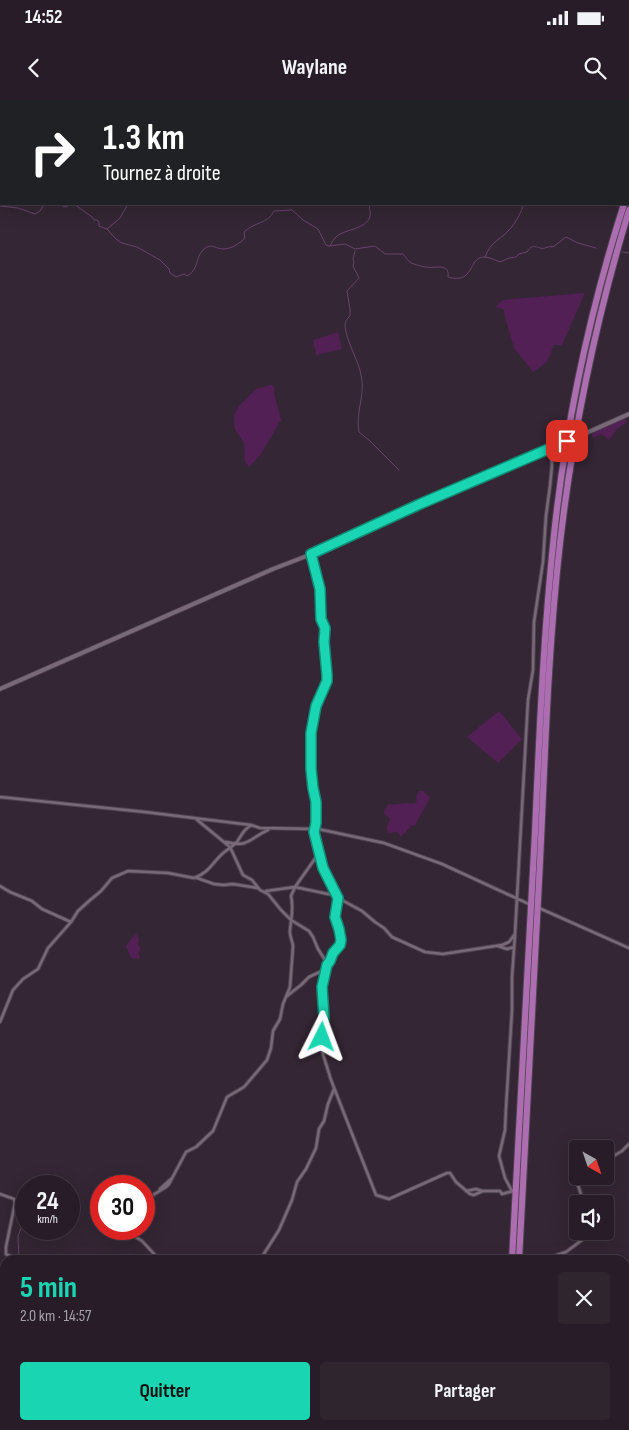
<!DOCTYPE html>
<html lang="fr">
<head>
<meta charset="utf-8">
<style>
	:root { --surface:#271c27; --page:#2f252f; --text:#f1f3f6; --muted:#a4a1a7; --line:#433a44; --accent:#19d5b2 }
	body { margin:0; font-family:"Sofia Sans Condensed",sans-serif; background:var(--page); color:var(--text); height:100vh; display:flex; flex-direction:column; font-size:19px; white-space:nowrap }
	* { box-sizing:border-box; margin:0 }
	p { font-size:16px; color:var(--muted) }
	.icon { flex:none; width:28px; height:28px; fill:none; stroke:currentColor; stroke-width:2; stroke-linecap:round; stroke-linejoin:round }
	.map { position:relative; flex:1; overflow:hidden }
	.side { position:absolute; left:0px; top:1155px; width:630px; height:175px; display:flex; flex-direction:column; background:var(--surface); border-radius:15px 15px 0 0; box-shadow:0 5px 20px #0002,0 0 0 1px var(--line) }
	.side>* { flex:none }
	.hud { position:absolute; left:0px; top:0px; width:630px; height:105px; box-shadow:0 5px 20px #0002,0 0 0 1px var(--line); background:#202124; color:#fff; overflow:hidden }
	.needle { width:32px; rotate:140deg }
	.buttons { position:absolute; left:569px; top:1040px; display:grid; gap:10px }
	.buttons a { display:grid; place-items:center; width:45px; height:45px; border-radius:5px; background:var(--surface); box-shadow:0 5px 20px #0002,0 0 0 1px var(--line); font-size:25px }
	.speed { position:absolute; left:15px; top:1075px; display:flex; gap:10px; font-size:25px; font-weight:700; text-align:center }
	.speed>* { display:grid; place-content:center; width:65px; height:65px; border-radius:50%; background:var(--surface); box-shadow:0 5px 20px #0002,0 0 0 1px var(--line); line-height:1 }
	.speed small { font-size:12px; font-weight:400 }
	.speed .limit { border:8px solid #d22; background:#fff; color:#111 }
	.pin { position:absolute; display:grid; place-items:center; width:42px; height:42px; color:#fff; margin:-21px; border-radius:10px; box-shadow:0 2px 8px #0006 }
	.me { position:absolute; width:55px; margin:-28px; rotate:3deg; stroke-linejoin:round; filter:drop-shadow(0 0 4px #0008) }
	.turn { display:flex; align-items:center; gap:18px; height:105px; padding:0 20px; font-size:22px }
	.turn .icon { width:65px; height:65px; stroke-width:2.5 }
	.turn b { display:block; font-size:35px; line-height:42px }
	.round { display:grid; place-items:center; flex:none; width:52px; height:52px; border-radius:5px; background:var(--page) }
	.headline { display:flex; align-items:center; justify-content:space-between; height:85px; padding:0 20px }
	h1 { font-size:30px; font-weight:700; line-height:38px; color:var(--accent) }
	.action { display:flex; gap:10px; margin-top:auto; padding:10px 20px }
	.action a { flex:1; height:58px; border-radius:5px; background:var(--accent); color:#111; font-size:20px; font-weight:700; line-height:58px; text-align:center }
	.action a+a { background:var(--page); color:var(--text) }
	.status { display:flex; justify-content:space-between; align-items:center; height:35px; padding:0 25px; background:var(--surface); direction:ltr }
	.status svg { height:14px; fill:currentColor }
	header { display:flex; justify-content:space-between; align-items:center; height:65px; padding:0 20px; background:var(--surface); font-size:22px; font-weight:700 }
	.map>svg:first-child { display:block }
</style>
</head>
<body>
<div class="status"><b>14:52</b><svg viewBox="0 0 49 12"><path d="M0 12V9h3v3zM5 12V6h3v6zM10 12V3h3v9zM15 12V0h3v12zM26 1h20v11H26zM47 4h2v5h-2z"/></svg></div>
<header><svg class="icon" aria-label="back" viewBox="0 0 24 24"><path d="M15 5l-7 7 7 7"/></svg>Waylane<svg class="icon" aria-label="search" viewBox="0 0 24 24"><circle cx="10" cy="10" r="6"/><path d="M15 15l6 6"/></svg></header>
<div class="map">
<svg width="629" height="1330" viewBox="0 0 629 1330">
	<rect width="100%" height="100%" fill="#342634"/>
	<path fill="#522055" d="M585 193 562 245H554L547 262 533 272 514 248 503 209 495 207 503 200Z
		M338 232 342 249 316 255 313 240Z
		M269 285H272L274 287V294L281 320 261 354 249 367 245 362 244 343 235 329 234 322V315L239 306 256 289Z
		M625 318 627 322 617 329 609 340 602 334 593 338 592 335 596 331Z
		M499 611 522 639 498 663 467 637Z
		M419 691H423L430 698 415 725 411 726 402 736H400L397 732 389 733C384 728 389 724 390 718L383 713 389 704C394 705 398 704 404 703 408 703 411 704 415 703L417 700V694Z
		M135 835H137L139 839 138 845 141 848 138 853 140 857 139 859 131 858 126 846Z"/>
	<g fill="none" stroke-linecap="round" stroke-linejoin="round">
		<path stroke="#664568" stroke-width="1" d="M565 1 566 0
			M59 104 65 107 73 104
			M74 104 92 117 94 120H97L99 122V126L107 129 116 139 122 143 137 147 160 160 169 169 170 173 176 177 184 174 187 176C200 170 194 154 207 147 212 144 217 149 223 149 231 149 239 144 245 138L244 132C254 122 268 124 274 111L292 110 303 120 318 129 326 145 329 146 345 144 355 149 375 146 385 154H403C406 157 407 160 411 163 414 164 423 167 426 167 434 169 450 162 448 177 475 185 468 157 484 157 489 157 495 160 500 162L509 158 516 157 519 154 527 152C534 141 537 150 545 148 548 147 550 146 553 147L566 137 578 143 596 148
			M0 106 18 108 35 114 40 111 44 104
			M107 129 120 118 128 104
			M330 146C332 142 334 139 337 136 346 129 367 129 370 116 371 112 369 107 369 104
			M355 151 353 159 354 162 353 166 359 178 347 191 350 209V216C347 219 345 221 345 226 346 239 356 257 360 270 367 294 355 310 359 332L370 341 399 370
			M622 152 629 153
			M485 157C491 141 500 140 510 129 516 122 521 113 524 104
			M19 1159 18 1136 24 1121 23 1117 21 1115
			M65 1160 68 1156
			M0 1236 3 1234 1 1230 5 1227
			M0 1258 5 1260
			M330 1325C339 1329 349 1324 359 1330
			M357 1327 362 1325
			M382 1330 386 1325"/>
		<g stroke="#4e434f" stroke-width="4.5">
			<path id="street" d="M406 0 408 1
				M425 1V0
				M445 1 446 0
				M467 1V0
				M0 697 145 712 251 725 260 728 318 729 384 743 442 764 529 804
				M196 719 230 747 243 775 252 780 260 790 268 794 281 810 291 820 309 831 313 837 318 849 327 863 322 890 324 917 322 927V951L331 980 376 1095 389 1099 447 1073H450L456 1082 470 1094 474 1095 483 1091H500L502 1094 513 1091
				M226 742C249 748 250 738 268 730
				M319 753 323 768 338 801 335 817 340 833 341 843 333 853 330 861 327 865
				M197 778 214 784 224 785 233 784 257 788
				M0 786 10 792 32 801 42 809 71 822
				M266 791 295 787 328 794 336 795
				M338 798 362 811 375 822 384 828 392 837 425 852 443 854 502 845 509 842 515 834 528 600 533 570 534 522 543 462 546 416 550 386 552 365 551 353 553 348
				M539 808 629 848
				M498 846 507 849 514 847
				M287 896 301 885 309 877 326 869
				M0 922 13 890 23 879 38 869 48 848 71 822 78 811 89 801 101 791 112 778 128 771 168 773 194 778C207 774 212 764 221 755 226 750 232 747 237 742 241 736 243 730 250 726
				M605 1061 622 1051 629 1044
				M583 1076 577 1082 578 1085 584 1104
				M160 1089 171 1079
				M466 1091 476 1089 482 1091
				M512 1091 505 1078 499 1056 505 1030 506 1008 512 910V877L515 835
				M0 1094 14 1099 15 1103 6 1147V1154L20 1160
				M144 1106 153 1095 166 1087 169 1084 186 1052 196 1047 213 1031 227 997 244 987 267 960 271 948 273 931 280 919 283 904 290 887 293 847C293 841 289 836 290 830 291 819 294 808 291 796L295 787 319 753 314 732 316 723V702L313 688 311 669V633L316 606 327 581V575L324 542 325 528 321 519 320 489 311 455
				M129 1129 134 1136 142 1141 157 1157
				M97 1160 129 1156 157 1157 165 1160
				M260 1160 279 1130 292 1100 297 1082 306 1069 316 1048 319 1029 324 1021 328 1004 334 989
				M547 1160 557 1155 566 1152 594 1131
				M625 1184H629
				M0 1310 5 1308
				M301 1325 304 1330"/>
		</g>
		<g stroke="#4e434f" stroke-width="5.5">
			<path id="secondary" d="M575 338 629 314
				M0 589 273 469 317 452 420 404 568 341"/>
		</g>
		<g stroke="#4e434f" stroke-width="8">
			<path id="highway" d="M629 88V87
				M512 1160C520 1017 527 875 535 732 539 640 543 547 552 455 563 337 588 217 624 104
				M519 1160C526 1027 534 894 540 762 545 655 548 549 560 443 573 330 596 219 629 110
				M503 1330V1325
				M510 1330V1325"/>
		</g>
		<use href="#street" stroke="#786878" stroke-width="2.5"/>
		<use href="#secondary" stroke="#786878" stroke-width="4"/>
		<use href="#highway" stroke="#ad6db1" stroke-width="6"/>
	</g>
	<g fill="none" stroke-linecap="round" stroke-linejoin="round">
		<g stroke="#108a74" stroke-width="12">
			<path id="route" d="M322 937 324 917 322 887 327 865 330 861 333 853 340 845 341 840 339 829 335 817 338 798 323 768 314 732 316 723V702L313 688 311 669V633L316 606 327 581V575L324 542 325 528 321 519 320 489 311 454 420 404 567 341"/>
		</g>
		<use href="#route" stroke="#19d5b2" stroke-width="9"/>
	</g>
</svg>
<div class="buttons">
<a><svg class="needle" viewBox="-14 -14 28 28"><path d="M0-13l5 13h-10z" fill="#e53935"/><path d="M0 13l5-13h-10z" fill="#a4a1a7"/></svg></a>
<a><svg class="icon" aria-label="sound" viewBox="0 0 24 24"><path d="M4 9h4l5-4v14l-5-4H4zM17 9q2 3 0 6"/></svg></a>
</div>
<div class="speed"><div>24<small>km/h</small></div><div class="limit">30</div></div>
<div class="pin" style="left:567px;top:341px;background:#d93025"><svg class="icon" aria-label="arrive" viewBox="0 0 24 24"><path d="M6 21V4h12l-3 4 3 4H6"/></svg></div>
<svg class="me" style="left:322px;top:937px" viewBox="-20 -20 40 40"><path d="M0-17L14 15 0 8-14 15z" fill="#19d5b2" stroke="#fff" stroke-width="4"/></svg>
<div class="hud">
<div class="turn"><svg class="icon" aria-label="right" viewBox="0 0 24 24"><path d="M7 20v-9h11M14 6l5 5-5 5"/></svg><div><b>1.3 km</b>Tournez à droite</div></div>
</div>
<section class="side">
<div class="headline"><div><h1>5 min</h1><p>2.0 km · 14:57</p></div><a class="round"><svg class="icon" aria-label="close" viewBox="0 0 24 24"><path d="M6 6l12 12M18 6L6 18"/></svg></a></div>
<div class="action"><a>Quitter</a><a>Partager</a></div>
</section>
</div>
</body>
</html>
